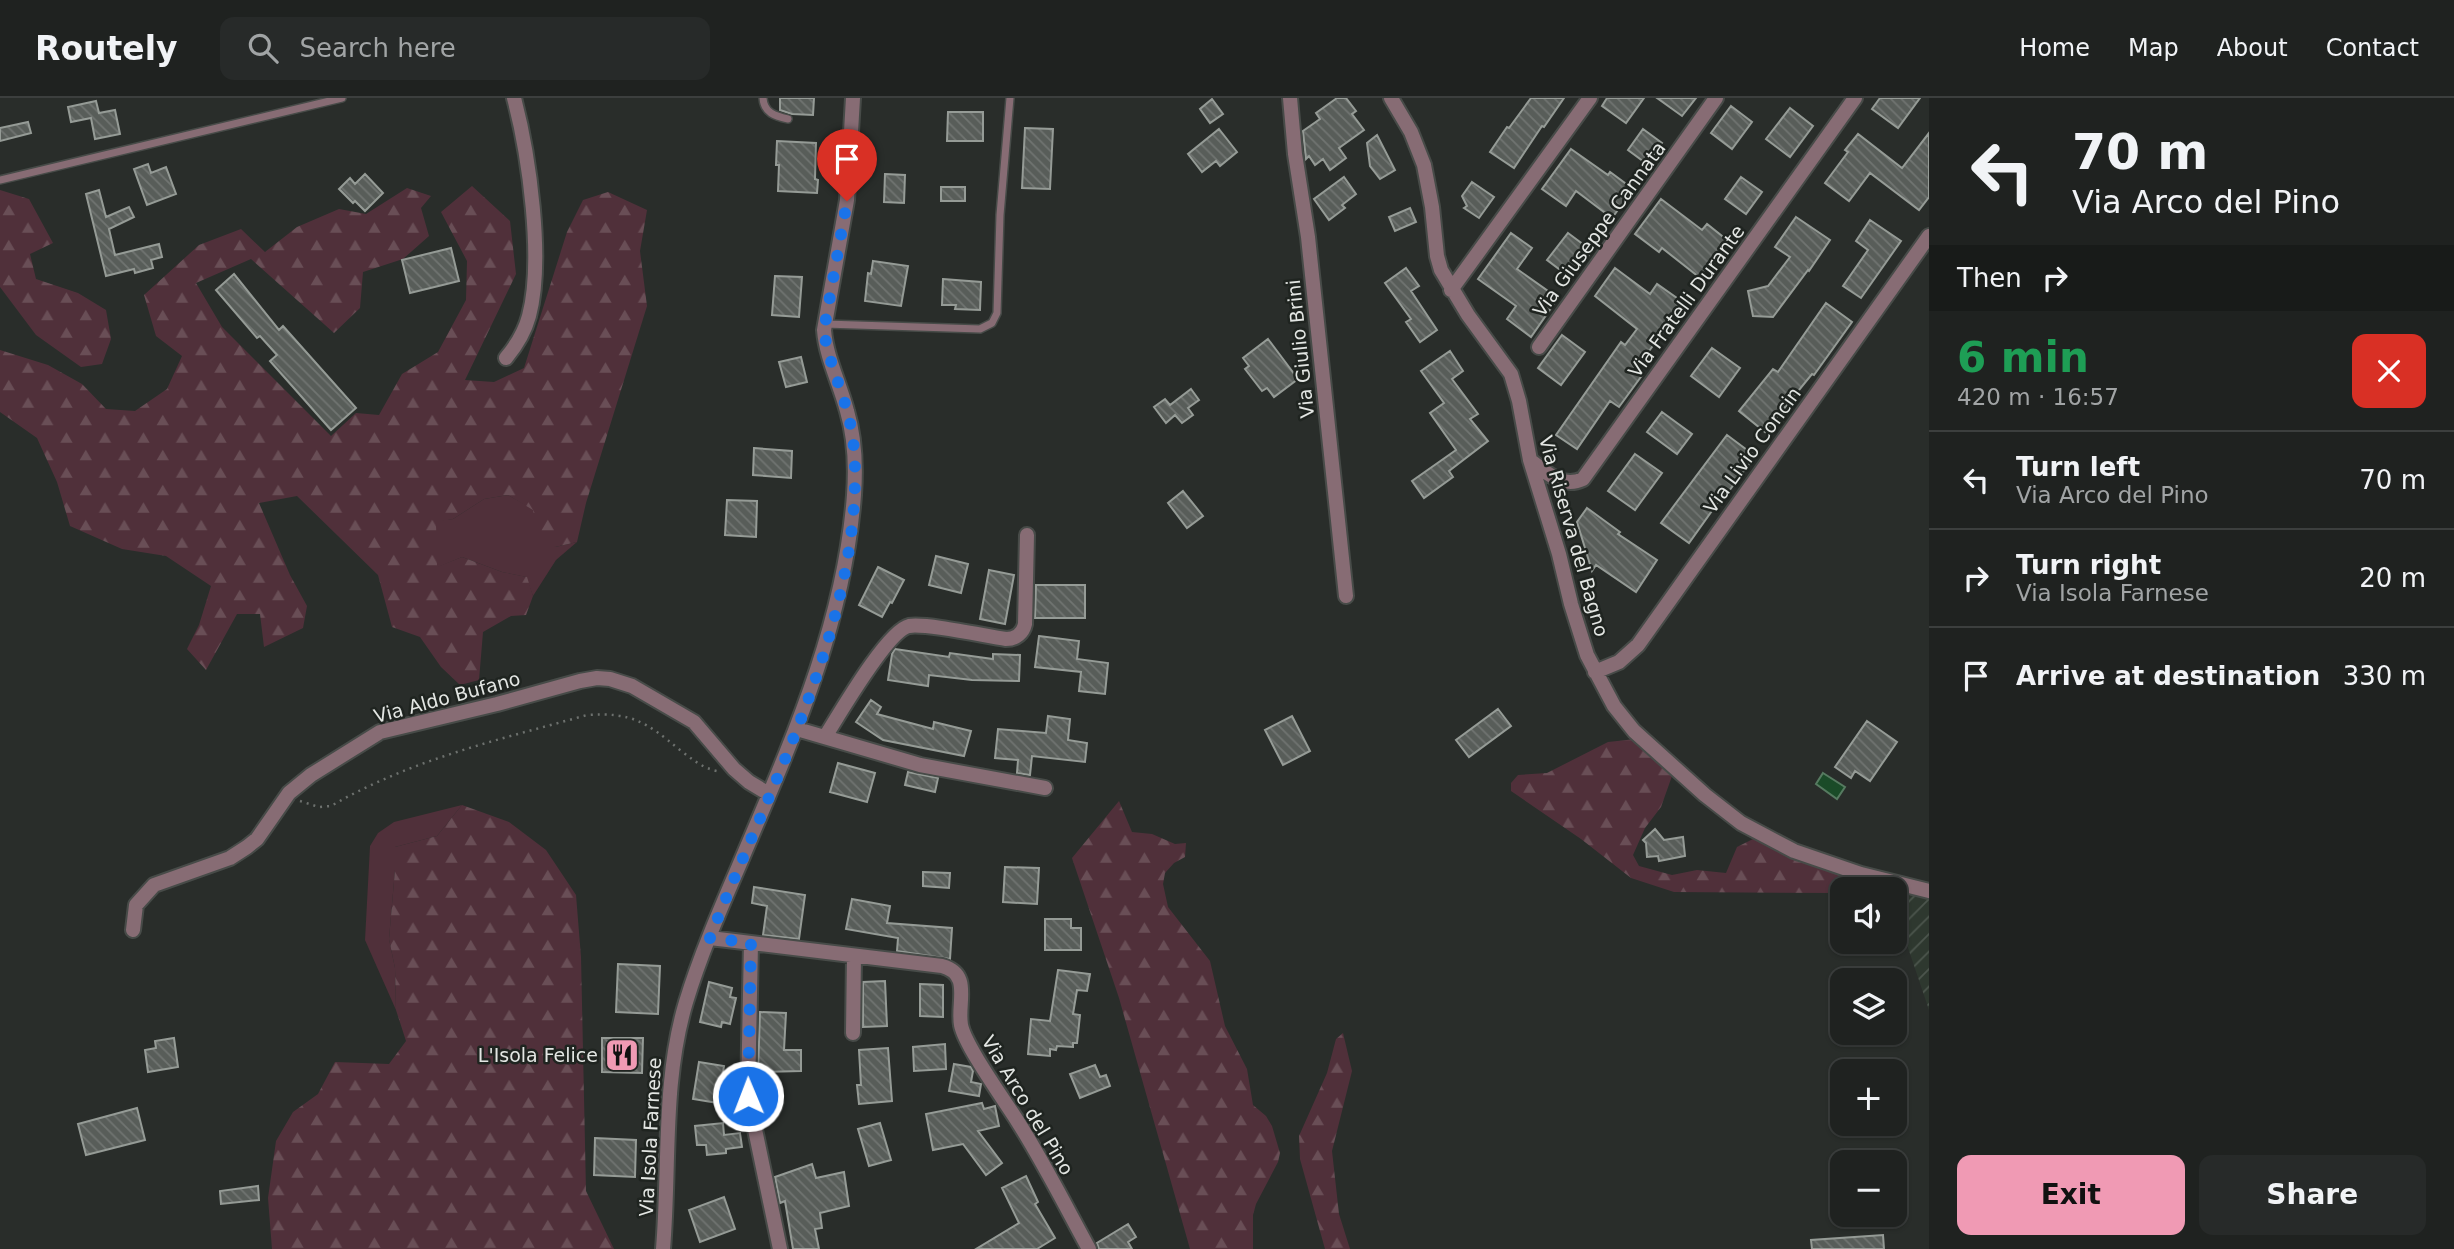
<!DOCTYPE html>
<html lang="en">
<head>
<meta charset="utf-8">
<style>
	:root { --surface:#1f2220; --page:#272a29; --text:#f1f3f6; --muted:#a1a4a5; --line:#3c3f3e; --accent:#f09ab4 }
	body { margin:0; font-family:"DejaVu Sans",sans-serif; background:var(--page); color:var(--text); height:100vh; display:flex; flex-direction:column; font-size:26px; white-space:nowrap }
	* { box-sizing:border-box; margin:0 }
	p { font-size:23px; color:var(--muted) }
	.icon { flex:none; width:38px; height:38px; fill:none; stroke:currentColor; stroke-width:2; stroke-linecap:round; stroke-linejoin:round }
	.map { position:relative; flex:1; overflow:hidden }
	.details { display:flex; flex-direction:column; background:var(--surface); width:525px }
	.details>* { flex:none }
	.hud { background:#1f2220; color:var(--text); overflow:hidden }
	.buttons { position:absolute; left:1830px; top:779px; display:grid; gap:14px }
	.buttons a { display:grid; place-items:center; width:77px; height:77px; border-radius:14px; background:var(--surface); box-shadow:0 2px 5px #0004,0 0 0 2px var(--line); font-size:35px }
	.pin { position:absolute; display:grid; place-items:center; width:60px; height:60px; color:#fff; margin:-72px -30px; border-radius:50% 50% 50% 0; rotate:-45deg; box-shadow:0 0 7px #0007 }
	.pin .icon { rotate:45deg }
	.me { position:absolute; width:77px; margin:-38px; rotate:359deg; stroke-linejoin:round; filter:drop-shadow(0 0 5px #0008) }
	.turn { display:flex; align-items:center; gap:24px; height:147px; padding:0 28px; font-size:32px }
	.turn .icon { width:91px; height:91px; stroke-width:2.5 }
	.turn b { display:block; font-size:49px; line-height:60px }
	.then { display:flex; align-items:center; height:66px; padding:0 28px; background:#0003; gap:14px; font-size:26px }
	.round { display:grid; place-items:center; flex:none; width:74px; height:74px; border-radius:14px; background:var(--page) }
	.head { display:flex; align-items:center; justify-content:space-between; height:119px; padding:0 28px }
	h1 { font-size:42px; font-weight:800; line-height:52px; color:#1e9e55 }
	.action { display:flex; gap:14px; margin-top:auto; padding:14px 28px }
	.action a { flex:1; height:80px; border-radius:14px; background:var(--accent); color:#111; font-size:28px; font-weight:800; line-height:80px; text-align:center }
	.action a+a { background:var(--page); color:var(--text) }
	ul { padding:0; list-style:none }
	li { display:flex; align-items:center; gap:21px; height:98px; padding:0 28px; border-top:2px solid var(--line) }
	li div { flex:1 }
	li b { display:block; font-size:26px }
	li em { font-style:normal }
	header { display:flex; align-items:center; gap:42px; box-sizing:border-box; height:98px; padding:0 35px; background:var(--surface); border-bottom:2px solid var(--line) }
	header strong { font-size:33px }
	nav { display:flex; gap:38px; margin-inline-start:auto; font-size:24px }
	.search { width:490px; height:63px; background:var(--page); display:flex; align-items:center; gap:18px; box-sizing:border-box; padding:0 24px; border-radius:14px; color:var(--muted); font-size:26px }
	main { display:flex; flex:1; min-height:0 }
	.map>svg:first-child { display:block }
</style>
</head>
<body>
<header>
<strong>Routely</strong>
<div class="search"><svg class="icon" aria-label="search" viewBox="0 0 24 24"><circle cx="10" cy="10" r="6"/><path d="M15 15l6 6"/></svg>Search here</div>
<nav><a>Home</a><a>Map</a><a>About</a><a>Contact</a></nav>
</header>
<main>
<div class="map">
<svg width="1929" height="1151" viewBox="0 0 1929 1151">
	<defs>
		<pattern id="industrial-furrows" width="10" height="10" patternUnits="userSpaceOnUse" patternTransform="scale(1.75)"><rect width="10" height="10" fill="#2e382f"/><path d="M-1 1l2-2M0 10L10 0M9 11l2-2" fill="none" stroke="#4c554d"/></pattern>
		<pattern id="forest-firs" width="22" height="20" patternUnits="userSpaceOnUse" patternTransform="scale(1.75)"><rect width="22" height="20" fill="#50303a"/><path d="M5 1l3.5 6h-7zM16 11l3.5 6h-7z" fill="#694e56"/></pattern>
		<pattern id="building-back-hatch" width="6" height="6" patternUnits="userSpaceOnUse" patternTransform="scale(1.75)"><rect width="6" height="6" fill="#585d59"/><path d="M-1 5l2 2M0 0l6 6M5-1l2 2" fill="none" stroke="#707471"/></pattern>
	</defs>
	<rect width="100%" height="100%" fill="#292d2a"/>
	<path fill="url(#industrial-furrows)" d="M1911 795 1929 801V912L1898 820Z"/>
	<path fill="#50303a" d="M508 397 533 411 555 449 577 444 556 462 533 498 526 479 502 474 462 459 436 470 435 423 453 421 484 401Z
		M462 707 437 738 395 749V772L389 841 395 870 396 912 365 842 370 748 378 735 394 724Z"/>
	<path fill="url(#forest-firs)" d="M472 88 510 123 516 176 465 282 494 284 524 270 567 134 583 102 608 94 647 112 640 153 647 208 586 405 577 444 555 449 538 443 533 412 508 397 484 401 453 421 436 424 437 469 462 459 502 474 527 479 533 498 526 517 511 518 483 534 479 582 460 587 441 569 420 539 392 529 378 477 297 398 259 405 290 477 307 508 303 530 264 549 260 516H237L206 572 187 551 199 527 211 488 166 458 122 451 70 428 57 384 37 340 0 314V252L48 267 82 286 106 311 135 313 167 291 182 258 156 238 144 197 199 147 241 131 265 154 297 129 339 111 366 116 407 90 431 98 421 110 429 138 403 161 363 174 360 210 334 235 251 161 196 185 222 229 331 338 356 315 379 317 402 276 438 254 466 202 467 163 441 114Z
		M0 92 29 101 53 145 30 156 36 181 78 195 106 212 111 241 102 266 81 269 36 237 0 189Z
		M1636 641 1672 678 1661 709 1645 730 1633 757 1639 768 1672 777 1697 772 1726 775 1737 749 1753 741 1837 772 1842 778 1840 795 1674 794 1631 780 1581 741 1511 693V685L1518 677 1547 675 1608 644Z
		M1119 703 1132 734 1152 736 1175 746 1186 745 1185 759 1174 765 1165 775 1163 786 1168 809 1210 863 1225 928 1247 971 1253 1007 1266 1018 1272 1028 1280 1055 1278 1064 1256 1106 1253 1117V1151H1190L1119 900 1072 760Z
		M462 707 509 724 546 752 576 797 581 859 586 1093 614 1151H272L268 1100 276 1043 293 1014 318 996 335 964 389 966 406 943 396 912 395 870 389 841 395 772V749L437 738Z
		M1343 935 1352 973 1332 1053 1339 1116 1350 1151H1325L1300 1061 1299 1038 1327 975 1336 941Z"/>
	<path fill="#1a4b28" stroke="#567a60" stroke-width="2" d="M1823 675 1845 689 1837 701 1816 686Z"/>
	<path fill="url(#building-back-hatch)" stroke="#959b96" stroke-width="2" d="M780 0H814L813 17 792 16 780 12Z
		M1337 0H1346L1356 13 1352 16 1364 32 1339 50 1346 60 1330 72 1323 61 1315 67 1309 58 1306 61 1303 33 1320 21 1316 15Z
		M1531 0H1564L1544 29 1542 28 1514 70 1490 54 1507 29 1509 30Z
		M1607 0H1644L1626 25 1602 8Z
		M1657 0H1696L1682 18Z
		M1880 0H1920L1898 30 1872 11Z
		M1212 1 1223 16 1210 25 1200 11Z
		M96 3 99 15 115 12 120 36 95 41 91 20 71 24 68 9Z
		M1731 8 1752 24 1732 51 1711 35Z
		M1790 10 1813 28 1790 59 1766 41Z
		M948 14H983V43H947Z
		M28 24 31 35 0 43V30Z
		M1025 30 1053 31 1050 91 1022 90Z
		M1219 31 1237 54 1220 68 1216 63 1202 74 1188 56Z
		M1643 31 1662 45 1647 66 1628 52Z
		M1929 35V99L1919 112 1870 75 1849 103 1825 85 1848 54 1845 52 1858 36 1902 70Z
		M1377 37 1395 72 1380 81 1370 68 1367 45Z
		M777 43 816 45 815 81 818 82 817 95 778 93 779 67H776Z
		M1571 51 1608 77 1610 74 1633 91 1612 120 1576 93 1566 108 1542 91Z
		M148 66 151 75 166 69 176 96 147 107 134 71Z
		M365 76 383 95 365 113 355 103 353 105 339 91 350 80 355 86Z
		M885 76 905 77 904 105 884 104Z
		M1344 79 1356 96 1342 107 1345 110 1329 122 1314 101Z
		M1741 79 1762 94 1746 116 1725 101Z
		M1472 84 1494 99 1479 120 1464 110 1467 108 1462 98Z
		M941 89H965V103H941Z
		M99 92 106 119 129 109 134 119 109 131 115 157 159 146 162 159 151 162 153 170 135 175 134 171 106 178 86 96Z
		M1661 101 1702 132 1707 126 1727 142 1699 179 1662 150 1659 154 1635 136Z
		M1410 110 1416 124 1395 133 1389 119Z
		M1796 119 1830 142 1809 173 1808 172 1773 219 1753 218 1748 193 1768 188 1790 159 1775 149Z
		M1870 122 1901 143 1861 200 1843 188 1868 152 1856 143Z
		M1511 135 1532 150 1517 171 1558 200 1531 239 1507 221 1516 208 1478 181Z
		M1568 135 1592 153 1571 180 1547 162Z
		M451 150 459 183 410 195 402 162Z
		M873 163 908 168 901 208 865 203 868 175 871 176Z
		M1406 170 1419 188 1411 193 1437 232 1420 244 1406 224 1411 221 1385 185Z
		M1615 170 1650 196 1657 186 1684 205 1636 271 1643 276 1619 309 1610 303 1577 351 1556 337 1621 244 1625 247 1637 231 1595 198Z
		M234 176 279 232 283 228 356 310 331 332 270 263 277 257 260 238 257 240 216 192Z
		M775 178 802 179 799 219 772 217Z
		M943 181 981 184 980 212 955 211 956 207H942Z
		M1826 205 1852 224 1814 277 1812 276 1765 334 1739 313 1773 271 1778 274Z
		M1562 237 1585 254 1561 287 1538 270Z
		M1268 241 1298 281 1274 299 1267 290 1262 293 1245 271 1249 268 1243 260Z
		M1712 250 1740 270 1719 299 1691 278Z
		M1450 253 1463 273 1452 281 1478 316 1470 321 1488 343 1449 373 1453 379 1424 400 1412 383 1456 352 1430 315 1444 305 1421 273Z
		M801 259 807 284 786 289 779 264Z
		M1191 291 1199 302 1188 310 1193 317 1182 325 1175 317 1166 325 1154 309 1165 301 1170 307Z
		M1662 314 1692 336 1677 356 1647 334Z
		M1727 337 1755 358 1726 397 1724 396 1689 445 1661 425Z
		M754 350 792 353 791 380 753 377Z
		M1635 356 1662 375 1635 412 1608 393Z
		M1183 393 1203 418 1187 430 1168 405Z
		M727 402 757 403 756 439 725 437Z
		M1587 410 1620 434 1618 436 1657 462 1636 494 1596 467 1592 473 1577 424Z
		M936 458 968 466 961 495 929 487Z
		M878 469 904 482 892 505 890 504 882 519 859 507Z
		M989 472 1014 477 1005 526 980 521Z
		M1036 487H1085V520H1035Z
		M1039 538 1079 543 1077 561 1108 565 1105 596 1079 593 1081 574 1035 569Z
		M895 551 949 559 950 555 993 561V556L1020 557 1019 583 972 582 929 577 928 588 888 582 892 556Z
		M871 602 881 609 877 616 933 631 934 624 971 633 964 658 883 642 856 624Z
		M1498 611 1511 628 1469 659 1456 642Z
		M1048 618 1070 621 1068 642 1087 645 1085 664 1032 658 1030 677 1017 675 1018 662 995 660 998 631 1046 635Z
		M1292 618 1310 653 1283 667 1265 632Z
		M1867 623 1897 644 1870 683 1855 673 1851 680 1835 669Z
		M838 665 875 675 867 704 830 694Z
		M908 674 938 680 935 694 905 687Z
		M1655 731 1664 742 1683 739 1685 758 1659 763 1658 758 1647 759 1646 745 1643 742Z
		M1005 769 1039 770 1037 806 1003 804Z
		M923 774 950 775 949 790 923 788Z
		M754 789 805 797 799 841 763 837 767 808 752 805Z
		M852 801 890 808 887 825 952 830 950 861 897 853 898 840 846 831Z
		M1045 821H1071V830H1081V852H1045Z
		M618 866 660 868 658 916 616 914Z
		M1058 872 1090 876 1087 893 1077 892 1073 916 1080 917 1077 945H1073V949L1057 948 1056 952 1050 951V958L1028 956 1031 921 1050 923Z
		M885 883 887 928 863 929V884Z
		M709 884 732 890 730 899 736 900 730 926 722 924 721 929 700 924Z
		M920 886 943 887V919L920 918Z
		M760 914 786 915 784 952H801V973L758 974Z
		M174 940 178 969 148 974 145 952 156 950 155 943Z
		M602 940H643L642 975 602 974Z
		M945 946 946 971 914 973 913 949Z
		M888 950 892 1003 859 1006 857 987H861L859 952Z
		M699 964 724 968 718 1005 693 1001Z
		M954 966 971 969 973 973 971 984 981 986 979 998 949 993Z
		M1095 967 1100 979 1106 977 1110 988 1080 1000 1070 976Z
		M982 1005 984 1011 995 1008 999 1028 978 1033 1002 1065 986 1077 963 1046 933 1052 926 1016Z
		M137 1010 145 1042 86 1057 78 1026Z
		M723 1025 724 1037 740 1035 742 1049 726 1051V1055L707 1057 706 1047H697L695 1028Z
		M880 1025 891 1062 869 1068 858 1031Z
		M595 1040 636 1042 635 1079 594 1077Z
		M812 1066 816 1080 844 1074 849 1108 820 1115 822 1130 815 1131 819 1151H793L785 1103 780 1105 775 1079Z
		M1026 1078 1038 1104 1035 1106 1055 1140 1037 1151H976L1019 1125 1002 1090Z
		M258 1088 259 1102 221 1106 220 1093Z
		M724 1099 735 1131 700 1144 689 1112Z
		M1128 1126 1136 1139 1128 1144 1132 1151H1099L1097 1145Z
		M1883 1137 1884 1151H1812L1811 1142Z"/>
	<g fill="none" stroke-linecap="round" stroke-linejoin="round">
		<g stroke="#474b48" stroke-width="10">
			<path id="service" d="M763 0C764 15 775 18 788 21
				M0 82 342 0
				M825 226 980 231 992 225 997 215 1000 117 1010 0"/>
		</g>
		<g stroke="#474b48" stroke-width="18">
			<path id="minor" d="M1290 0 1295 56 1308 139 1346 498
				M1391 0 1411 34 1424 67 1432 109 1437 158 1441 172 1468 217 1511 276 1519 303 1530 362 1559 456 1571 506 1587 557 1614 608 1634 633 1705 697 1741 725 1794 753 1861 776 1929 793
				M1451 192 1590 0
				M1539 249 1716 0
				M506 260C516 248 525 233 529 218 544 162 529 57 514 0
				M1530 362C1546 374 1562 391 1583 381L1855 0
				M1595 574 1619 564 1638 547 1929 138
				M797 631 920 667 1045 690
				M825 639C839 617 887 533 909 528 927 525 985 538 1006 541 1016 541 1023 535 1025 526L1027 437
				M133 832 136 807 154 787 230 760 247 749 257 741 289 695 311 677 380 634 497 606 580 583 597 580 610 581 632 588 694 624 734 671 749 684 769 696
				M710 840 942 868C972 876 957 904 961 927 965 948 1005 1003 1018 1024 1044 1065 1066 1109 1089 1151
				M751 845 748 998 780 1151
				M853 935 854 858
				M663 1151C670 1068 662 984 686 904 700 858 719 814 738 770 789 649 844 530 854 397 856 369 855 340 847 313 840 286 826 259 824 232L847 102 853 0"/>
		</g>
		<path stroke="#6d716e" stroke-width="2.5" stroke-dasharray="2 5" stroke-linecap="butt" d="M300 703 319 709 331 708C412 661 498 642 587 617 632 614 646 624 680 652 692 661 702 670 717 673"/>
		<use href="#service" stroke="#876c74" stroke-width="7"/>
		<use href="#minor" stroke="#876c74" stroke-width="14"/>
	</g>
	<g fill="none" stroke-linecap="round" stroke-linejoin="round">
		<path stroke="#1a73e8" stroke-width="12" stroke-dasharray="0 21.6" d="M748 998 751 845 710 840C767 693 855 537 855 376 855 355 853 333 847 313 840 286 827 259 824 232L847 103"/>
	</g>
	<defs>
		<g id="restaurant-square" transform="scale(1.75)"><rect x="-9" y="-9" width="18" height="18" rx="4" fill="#f09ab4" stroke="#1f2420"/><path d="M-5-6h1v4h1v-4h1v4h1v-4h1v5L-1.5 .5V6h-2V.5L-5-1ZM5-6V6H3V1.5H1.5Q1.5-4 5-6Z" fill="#111"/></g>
	</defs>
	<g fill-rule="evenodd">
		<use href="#restaurant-square" x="622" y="957"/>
	</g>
	<g text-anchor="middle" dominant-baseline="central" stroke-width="5" stroke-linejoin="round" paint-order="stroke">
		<g font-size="19" fill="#e3e6e3" stroke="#1f2420">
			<text transform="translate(1599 131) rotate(-54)">Via Giuseppe Cannata</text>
			<text transform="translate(1686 203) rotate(-54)">Via Fratelli Durante</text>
			<text transform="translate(1300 251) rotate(-96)">Via Giulio Brini</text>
			<text transform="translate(1752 352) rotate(-54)">Via Livio Concin</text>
			<text transform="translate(1574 438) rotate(74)">Via Riserva del Bagno</text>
			<text transform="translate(447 599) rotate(-15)">Via Aldo Bufano</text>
			<text transform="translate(1028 1007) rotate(59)">Via Arco del Pino</text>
			<text transform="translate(650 1039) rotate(-87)">Via Isola Farnese</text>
		</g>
		<g font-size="19" fill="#e3e6e3" stroke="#1f2420" text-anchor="end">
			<text x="598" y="957">L'Isola Felice</text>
		</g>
	</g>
</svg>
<div class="buttons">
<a><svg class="icon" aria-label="sound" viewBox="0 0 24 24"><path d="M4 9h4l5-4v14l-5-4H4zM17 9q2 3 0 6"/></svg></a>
<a><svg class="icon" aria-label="layers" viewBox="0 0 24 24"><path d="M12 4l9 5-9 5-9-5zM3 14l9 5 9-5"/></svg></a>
<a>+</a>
<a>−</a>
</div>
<div class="pin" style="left:847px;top:103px;background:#d93025"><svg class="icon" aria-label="arrive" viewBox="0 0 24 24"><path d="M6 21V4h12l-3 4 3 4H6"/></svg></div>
<svg class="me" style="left:748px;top:998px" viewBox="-20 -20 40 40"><circle r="17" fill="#1a73e8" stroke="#fff" stroke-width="3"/><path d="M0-11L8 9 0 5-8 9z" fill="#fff"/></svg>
</div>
<section class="details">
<div class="hud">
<div class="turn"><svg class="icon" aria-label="left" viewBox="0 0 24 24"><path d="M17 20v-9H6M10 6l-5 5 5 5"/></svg><div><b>70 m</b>Via Arco del Pino</div></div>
<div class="then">Then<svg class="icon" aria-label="right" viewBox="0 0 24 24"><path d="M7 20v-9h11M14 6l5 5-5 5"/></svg></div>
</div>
<div class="head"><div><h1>6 min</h1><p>420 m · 16:57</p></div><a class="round" style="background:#d93025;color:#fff"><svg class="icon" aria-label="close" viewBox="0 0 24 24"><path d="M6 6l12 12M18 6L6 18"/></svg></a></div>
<ul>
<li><svg class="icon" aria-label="left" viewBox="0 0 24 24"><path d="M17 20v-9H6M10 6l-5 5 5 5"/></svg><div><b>Turn left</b><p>Via Arco del Pino</p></div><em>70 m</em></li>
<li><svg class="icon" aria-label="right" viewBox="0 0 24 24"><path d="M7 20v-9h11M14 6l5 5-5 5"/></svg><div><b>Turn right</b><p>Via Isola Farnese</p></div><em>20 m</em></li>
<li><svg class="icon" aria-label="arrive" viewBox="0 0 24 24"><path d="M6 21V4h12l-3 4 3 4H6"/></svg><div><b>Arrive at destination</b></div><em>330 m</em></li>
</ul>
<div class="action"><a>Exit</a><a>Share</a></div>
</section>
</main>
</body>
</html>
